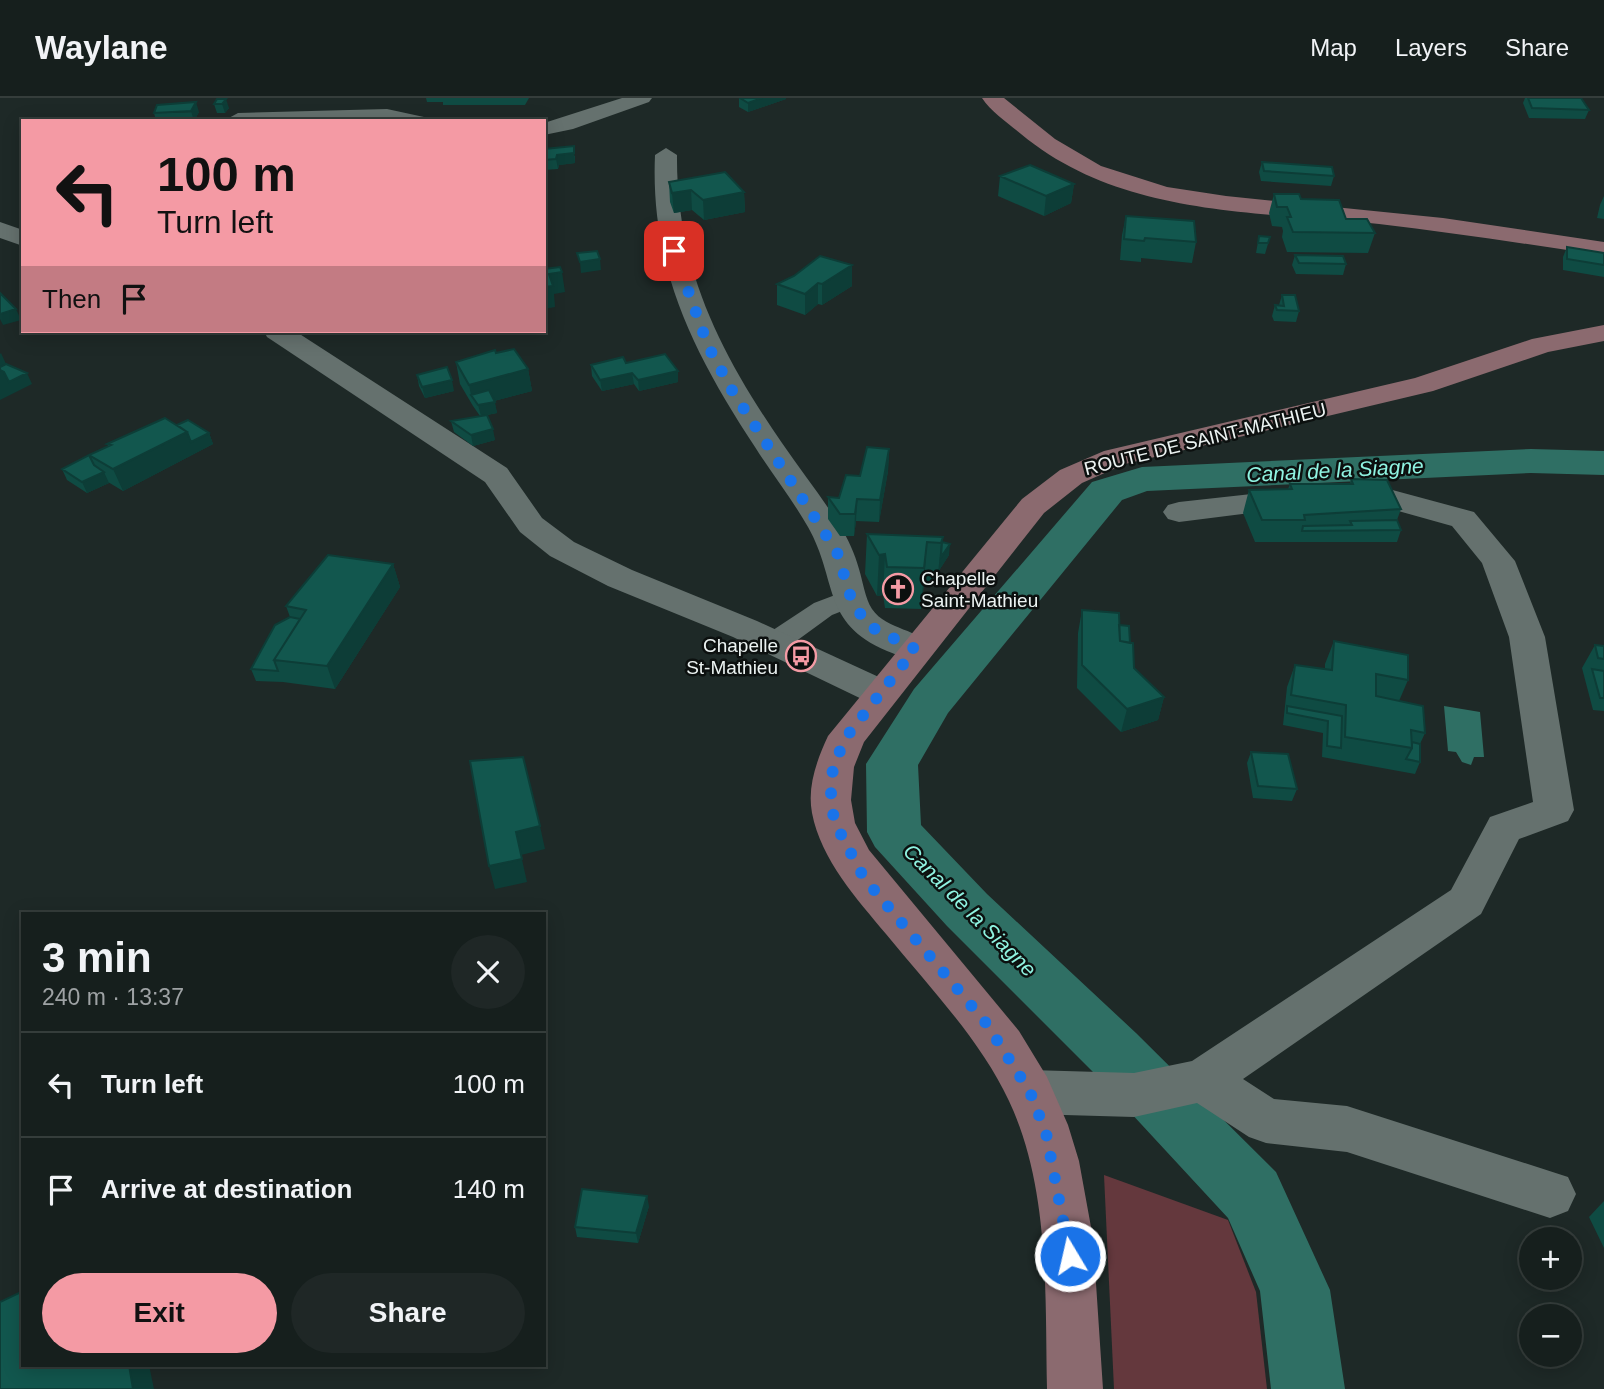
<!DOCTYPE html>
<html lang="en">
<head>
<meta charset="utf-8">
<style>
	:root { --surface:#161f1d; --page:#1f2726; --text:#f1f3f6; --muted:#9ea2a4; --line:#353d3b; --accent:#f49aa4 }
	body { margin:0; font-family:Arial,sans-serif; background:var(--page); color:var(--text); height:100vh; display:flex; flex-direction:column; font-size:26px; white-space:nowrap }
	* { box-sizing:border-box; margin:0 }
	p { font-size:23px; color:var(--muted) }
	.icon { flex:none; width:38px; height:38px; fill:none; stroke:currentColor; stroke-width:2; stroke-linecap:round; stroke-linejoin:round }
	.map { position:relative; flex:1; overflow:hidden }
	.sheet { position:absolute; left:21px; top:814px; width:525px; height:455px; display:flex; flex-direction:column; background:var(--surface); border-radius:0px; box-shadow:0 4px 18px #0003,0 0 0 2px var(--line) }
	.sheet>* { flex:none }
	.hud { position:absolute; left:21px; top:21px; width:525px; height:214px; border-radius:0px; box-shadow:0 4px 18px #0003,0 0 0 2px var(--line); background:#f49aa4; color:#111; overflow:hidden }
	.fabs { position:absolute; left:1519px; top:1129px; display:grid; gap:14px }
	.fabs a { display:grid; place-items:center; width:63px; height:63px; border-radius:50%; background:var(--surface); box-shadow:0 4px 18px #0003,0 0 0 2px var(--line); font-size:35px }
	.pin { position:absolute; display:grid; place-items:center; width:60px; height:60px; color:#fff; margin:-30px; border-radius:14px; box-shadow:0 4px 10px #0006 }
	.me { position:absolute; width:77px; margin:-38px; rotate:351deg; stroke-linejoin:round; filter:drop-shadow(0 0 5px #0008) }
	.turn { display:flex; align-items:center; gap:24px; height:147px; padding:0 21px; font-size:32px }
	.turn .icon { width:91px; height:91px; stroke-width:2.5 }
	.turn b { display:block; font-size:49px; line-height:60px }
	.then { display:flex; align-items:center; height:66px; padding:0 21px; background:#0003; gap:14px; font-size:26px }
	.round { display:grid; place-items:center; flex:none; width:74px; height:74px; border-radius:37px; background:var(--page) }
	.headline { display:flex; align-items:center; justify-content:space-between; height:119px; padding:0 21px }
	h1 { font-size:42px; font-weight:800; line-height:52px }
	.cta { display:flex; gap:14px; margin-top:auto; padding:14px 21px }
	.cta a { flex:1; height:80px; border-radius:42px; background:var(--accent); color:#111; font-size:28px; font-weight:800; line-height:80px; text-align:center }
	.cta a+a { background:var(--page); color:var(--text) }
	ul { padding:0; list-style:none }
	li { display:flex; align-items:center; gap:21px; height:105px; padding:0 21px; border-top:2px solid var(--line) }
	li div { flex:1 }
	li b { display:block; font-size:26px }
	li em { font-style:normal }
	header { display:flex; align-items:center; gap:42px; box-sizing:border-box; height:98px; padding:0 35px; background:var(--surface); border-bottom:2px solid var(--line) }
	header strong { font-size:33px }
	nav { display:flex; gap:38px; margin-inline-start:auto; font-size:24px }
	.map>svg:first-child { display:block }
</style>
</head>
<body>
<header>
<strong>Waylane</strong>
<nav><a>Map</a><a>Layers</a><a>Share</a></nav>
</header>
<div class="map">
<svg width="1604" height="1291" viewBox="0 0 1604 1291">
	<rect width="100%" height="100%" fill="#1e2927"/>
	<path fill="#64383d" d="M1104 1077 1228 1122 1256 1194 1267 1291H1114Z"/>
	<path fill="#2f6f64" d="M1444 608 1480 614 1484 659H1474L1471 667 1462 664 1456 654 1448 653Z"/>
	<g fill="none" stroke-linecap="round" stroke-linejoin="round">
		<path fill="#2f6f64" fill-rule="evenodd" d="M1531 351 1604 353V377L1531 375 1147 393 1122 402 948 615 918 667 921 727 987 796 1136 935 1276 1074 1330 1192 1345 1291H1271L1260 1193 1228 1120 1092 973 947 828 875 749 867 734 866 666 914 591 1092 384 1142 369Z"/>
		<path fill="#65716e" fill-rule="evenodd" d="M851 491 860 494 864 500 860 506 832 517 784 552 774 554 764 552 760 545 764 538 814 505Z"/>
		<path fill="#65716e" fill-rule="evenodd" d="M622 0H652L649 4 573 31 544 37V25Z
			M387 11 424 19 427 23 227 21 238 15Z
			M666 50 677 57C676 169 720 255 782 345 801 373 822 399 840 428 848 441 855 456 859 471 863 484 865 500 872 511 887 533 920 530 933 551L928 559C912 564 902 559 887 553 821 525 838 482 808 429 792 401 772 376 755 349 694 256 650 170 655 57Z
			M0 124 23 132V148L0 140Z
			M264 233H295L507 370 542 420 574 444 632 472 757 523 894 586 900 595 894 604 881 608 868 604 733 539 608 488 550 458 520 434 485 384 267 239Z
			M1385 390 1474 414 1515 463 1545 539 1574 712 1568 723 1519 741 1481 816 1243 981 1274 1001 1347 1008 1568 1079 1576 1096 1568 1113 1550 1120 1347 1054 1266 1045 1249 1039 1197 1005 1134 1019 1030 1016 1013 1009 1006 994 1013 979 1030 972 1134 975 1192 963 1451 792 1490 719 1533 704 1509 539 1482 465 1452 428 1384 409 1289 410 1179 424 1168 421 1163 414 1168 407 1179 404 1289 392Z"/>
		<path fill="#8b6a6f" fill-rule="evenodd" d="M982 0H1004L1055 41 1101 68 1167 89 1226 98 1443 120 1604 144V158C1529 146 1454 135 1379 126 1256 113 1121 119 1021 36 1008 25 991 14 982 0Z
			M1604 227V243L1548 254 1433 293 1125 366 1082 385 1044 415 864 644 854 669 851 702 855 725 869 752 1019 933 1047 979 1068 1027 1079 1063 1093 1140 1103 1291H1047C1045 1197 1050 1090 1009 1003 980 941 929 889 886 836 857 801 821 762 812 715 807 688 817 662 828 638L1022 401 1060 372 1104 353 1415 280 1532 241Z"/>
	</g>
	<path fill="#0f4b43" d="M426 0H529L525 7H443V4H427Z
		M739 0 786 1 748 14 739 9Z
		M1525 0H1581L1589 12 1585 21 1529 20 1523 5Z
		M217 1 229 10 225 15H217L214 6Z
		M199 14 194 23H156L154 15Z
		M544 51 575 58V65L559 67 558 71 544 72Z
		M1262 64 1334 78 1331 88 1261 83 1259 74Z
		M1000 78 1074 86 1071 105 1044 118 998 98Z
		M669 84 744 94 745 114 704 122 692 112 674 115 670 104Z
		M1274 96 1301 101 1375 135 1368 155 1287 154 1282 139 1283 133 1282 129 1272 128 1269 115Z
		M1604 98V121L1597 120 1600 107Z
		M1126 118 1196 144 1192 165 1141 160V164L1120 162 1122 137Z
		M1259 138 1270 139 1265 156 1256 155Z
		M1567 149 1604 155V179L1563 172V159Z
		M1295 157 1346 166 1343 177 1296 176 1292 167Z
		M852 167V188L822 207 818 206 805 217 777 207V186Z
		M1282 197 1299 213 1296 224 1274 223 1272 218 1275 207H1279Z
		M496 255 528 271 532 293 494 303 497 315 487 317 495 342 473 348 454 334 451 323 480 318 473 308 460 286 456 264Z
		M626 265 678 273V284L639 293 634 286 602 293 592 278 591 267Z
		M417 277 454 293 425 300 419 288Z
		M177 327 209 335 213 346 123 393 108 384 109 385 87 395 67 382 62 371 108 348 107 346Z
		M889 351 888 373 879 424 856 423 854 438H840L828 421V399L839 400Z
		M1351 381 1401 411 1397 422 1401 432 1397 444H1255L1243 415 1249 392 1288 391 1290 386H1350Z
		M867 436 943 439 942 444 949 457 940 471 937 486 924 485 921 511 885 510 883 497 877 498 865 476Z
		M393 466 400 489 335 591 283 584 256 583 251 571 290 519 286 508Z
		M1082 512 1119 527 1130 545 1134 570 1164 599 1158 622 1121 634 1077 590 1078 535Z
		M1334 543 1408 582 1399 603 1425 635 1420 646V664L1415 676 1322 659 1323 635 1283 627 1287 589 1295 567 1325 571V566Z
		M1595 547 1604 548V613L1593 612 1582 570Z
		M1251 654 1297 691 1292 703 1253 700 1247 665Z
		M1604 1103V1150L1589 1119Z
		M649 1108 638 1145 577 1139 575 1129Z"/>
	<path fill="#0d3d37" d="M762 0H786V1L748 14V5Z
		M226 1 229 10 225 15 222 6Z
		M196 4 199 14 194 23 191 13Z
		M574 48 575 65 559 67 558 71 556 61 557 57Z
		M1074 86 1071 105 1044 118 1046 98Z
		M691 92 692 112 674 115 672 95Z
		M744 94 745 114 704 122 703 102Z
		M600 161 601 172 581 175 580 164Z
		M852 167V188L822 207V186Z
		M562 174 565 194 554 196 555 209 544 211V189L549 176Z
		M818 185V206L805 217V196Z
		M16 211 21 222 3 227 0 221V216Z
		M1 255 11 277 27 275 32 286 0 302V256Z
		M528 271 532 293 478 307 471 297 469 287Z
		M678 273V284L639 293 638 282Z
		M632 275 634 286 602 293 600 282Z
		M452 282 454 293 425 300 422 289Z
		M495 304 497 315 481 318 478 307Z
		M493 331 495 342 473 348 471 337Z
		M187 334 209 335 213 346 123 393 113 371Z
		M889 351 888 373 879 424 880 402Z
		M104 374 109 385 87 395 82 384Z
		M857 401 856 423 854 438 855 416Z
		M943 439 939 480 937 486 941 445Z
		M927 444 924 485 921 511 924 470Z
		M950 446 949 457 940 471 941 459Z
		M885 456 883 497 877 498 879 457Z
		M393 466 400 489 335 591 327 568Z
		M1164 599 1158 622 1121 634 1127 611Z
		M540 728 545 751 521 757 527 784 495 791 489 768 516 734Z
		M647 1098 649 1108 638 1145 636 1135Z
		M129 1267H149L154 1291H133Z"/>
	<path fill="#12574e" stroke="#0d3d37" stroke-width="2" d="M740 0H762L748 5Z
		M1528 0H1581L1589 12 1532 10Z
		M217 1H226L222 6H214Z
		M196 4 191 13 154 15 157 7Z
		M574 48V55L557 57 556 61 544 62V51Z
		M1262 64 1332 69 1334 78 1264 73Z
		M1030 67 1074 86 1046 98 1000 78Z
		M725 74 744 94 703 102 691 92 672 95 669 84Z
		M1274 96H1299L1301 101 1339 102 1346 121H1367L1375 135 1293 134 1287 119H1291L1287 109H1277Z
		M1126 118 1194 123 1196 144 1145 140 1144 143 1124 141Z
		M1259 138 1270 139 1268 145H1258Z
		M1567 149 1604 155V167L1567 161Z
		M597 153 600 161 580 164 577 155Z
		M1295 157 1343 158 1346 166 1299 165Z
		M820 158 852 167 822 186 818 185 805 196 777 186 794 178Z
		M560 169 562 174 549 176 553 188 544 189V171Z
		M0 195 16 211 0 216Z
		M1282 197H1295L1299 213 1277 212 1275 207 1284 208Z
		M514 251 528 271 469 287 456 264 495 252 496 255Z
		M665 256 678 273 638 282 632 275 600 282 591 267 623 259 626 265Z
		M6 266 27 275 9 284 4 274 0 272V269Z
		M447 269 452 282 422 289 417 277Z
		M489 292 495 304 478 307 471 297Z
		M487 317 493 331 471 337 451 323Z
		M165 320 187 334 113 371 89 357 111 347 107 346Z
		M188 322 209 335 191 344 187 334 177 327Z
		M867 349 889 351 880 402 857 401 855 416H840L828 399 839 400 846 377 860 378Z
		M89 357 94 367 104 374 82 384 62 371Z
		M1351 381 1387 382 1401 411 1304 417 1305 422H1262L1249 392 1292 391 1290 386H1353Z
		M1397 422 1401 432 1302 433 1303 428 1352 427 1350 423Z
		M867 436 943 439 941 445 927 444 924 470 887 469 885 456 879 457Z
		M942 444 950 446 941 459Z
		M328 457 393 466 327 568 274 562 306 512 286 508Z
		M1082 512 1119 515 1120 543 1133 545 1134 570 1164 599 1127 611 1082 567Z
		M290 519 300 521 274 562 278 573 251 571 275 527Z
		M1119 527 1129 528 1130 545 1120 543Z
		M1334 543 1408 557V582L1376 576V598L1423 608 1425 635 1411 632 1412 650 1345 639 1346 607 1291 597 1295 567 1332 572Z
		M1595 547 1604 548V561L1598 560Z
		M1592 571 1604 573V600H1600Z
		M1287 608 1342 618 1341 650 1327 648 1328 623 1287 615Z
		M1412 644 1420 646V664L1406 661 1412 650Z
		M1251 654 1288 656 1297 691 1258 688Z
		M523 659 540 728 516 734 522 761 489 768 470 663Z
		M582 1091 647 1098 636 1135 575 1129Z
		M23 1193V1267H129L133 1291H0V1204Z"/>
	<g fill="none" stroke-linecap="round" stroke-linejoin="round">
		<path stroke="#1a73e8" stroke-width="12" stroke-dasharray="0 21.6" d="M674 153 708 248 733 294 837 454 851 500 867 527 915 551 847 638 833 668 831 696 834 723 864 780 986 925 1030 994 1046 1035 1070 1158"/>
	</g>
	<defs>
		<g id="church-ring" transform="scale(1.575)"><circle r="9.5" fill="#0c100f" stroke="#f49aa4" stroke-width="1.5"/><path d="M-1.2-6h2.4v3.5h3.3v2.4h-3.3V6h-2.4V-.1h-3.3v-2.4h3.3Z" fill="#f49aa4"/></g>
		<g id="bus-ring" transform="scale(1.575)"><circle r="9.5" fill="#0c100f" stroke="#f49aa4" stroke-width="1.5"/><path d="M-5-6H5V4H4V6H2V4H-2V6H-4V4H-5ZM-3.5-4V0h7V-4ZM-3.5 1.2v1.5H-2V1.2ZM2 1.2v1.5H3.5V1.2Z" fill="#f49aa4"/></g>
	</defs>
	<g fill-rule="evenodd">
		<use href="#church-ring" x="898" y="491"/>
		<use href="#bus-ring" x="801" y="558"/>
	</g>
	<g text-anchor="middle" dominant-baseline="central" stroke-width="5" stroke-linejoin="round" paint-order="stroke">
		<g font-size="19" fill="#ecf3f2" stroke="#0c100f">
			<text transform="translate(1205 341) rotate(-14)">ROUTE DE SAINT-MATHIEU</text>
		</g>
		<g font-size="19" fill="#ecf3f2" stroke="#0c100f" text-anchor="start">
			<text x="921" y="480">Chapelle<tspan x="921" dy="22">Saint-Mathieu</tspan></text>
			<text x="778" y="547" text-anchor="end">Chapelle<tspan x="778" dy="22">St-Mathieu</tspan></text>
		</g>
		<g font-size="21" font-style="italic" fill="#8ff3e1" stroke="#0c100f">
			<text transform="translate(1335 372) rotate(-3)">Canal de la Siagne</text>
			<text transform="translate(970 812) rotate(45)">Canal de la Siagne</text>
		</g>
	</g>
</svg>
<div class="fabs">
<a>+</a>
<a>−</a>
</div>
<div class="pin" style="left:674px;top:153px;background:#d93025"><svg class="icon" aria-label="arrive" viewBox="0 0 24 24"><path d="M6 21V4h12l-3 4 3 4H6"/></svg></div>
<svg class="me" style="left:1070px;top:1158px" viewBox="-20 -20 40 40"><circle r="17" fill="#1a73e8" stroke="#fff" stroke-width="3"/><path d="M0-11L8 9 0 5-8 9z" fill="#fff"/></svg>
<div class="hud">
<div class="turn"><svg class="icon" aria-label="left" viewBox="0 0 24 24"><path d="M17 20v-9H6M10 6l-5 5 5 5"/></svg><div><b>100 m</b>Turn left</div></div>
<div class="then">Then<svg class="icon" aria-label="arrive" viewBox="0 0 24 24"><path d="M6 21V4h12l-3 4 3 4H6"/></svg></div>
</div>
<section class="sheet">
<div class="headline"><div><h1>3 min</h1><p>240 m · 13:37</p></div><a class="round"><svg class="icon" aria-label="close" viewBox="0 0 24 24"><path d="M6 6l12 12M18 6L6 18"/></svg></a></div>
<ul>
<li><svg class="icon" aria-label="left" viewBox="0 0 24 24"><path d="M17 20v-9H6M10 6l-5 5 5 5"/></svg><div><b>Turn left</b></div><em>100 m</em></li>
<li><svg class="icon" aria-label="arrive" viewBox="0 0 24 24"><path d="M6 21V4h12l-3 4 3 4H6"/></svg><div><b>Arrive at destination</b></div><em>140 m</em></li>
</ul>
<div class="cta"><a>Exit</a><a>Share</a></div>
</section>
</div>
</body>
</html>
